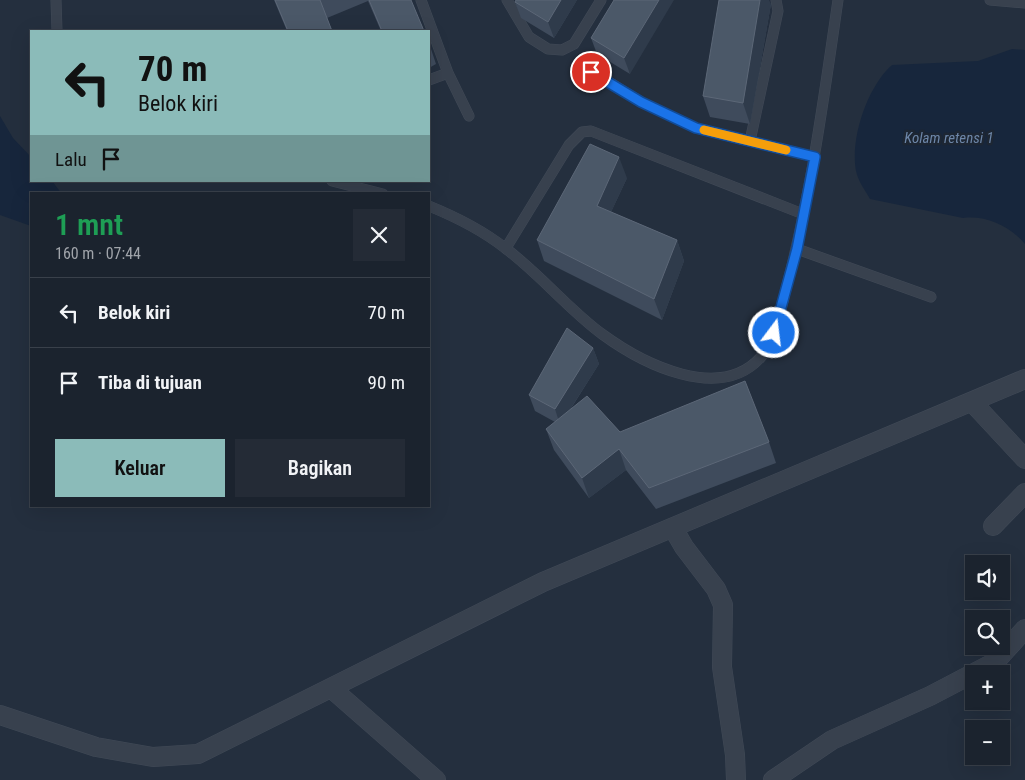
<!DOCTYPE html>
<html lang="id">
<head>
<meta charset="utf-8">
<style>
	:root { --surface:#1b232e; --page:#242b36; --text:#f1f3f6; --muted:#a0a4aa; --line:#39404a; --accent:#8bbbb9 }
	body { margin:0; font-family:"Roboto Condensed",sans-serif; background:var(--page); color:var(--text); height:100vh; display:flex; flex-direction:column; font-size:19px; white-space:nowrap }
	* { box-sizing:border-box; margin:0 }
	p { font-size:16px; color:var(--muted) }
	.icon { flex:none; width:28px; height:28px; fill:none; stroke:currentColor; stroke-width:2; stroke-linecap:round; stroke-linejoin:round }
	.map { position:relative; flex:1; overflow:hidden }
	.panel { position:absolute; left:30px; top:192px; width:400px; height:315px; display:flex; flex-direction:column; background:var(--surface); border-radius:0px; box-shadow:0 5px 20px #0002,0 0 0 1px var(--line) }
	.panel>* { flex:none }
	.guide { position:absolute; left:30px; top:30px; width:400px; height:152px; border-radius:0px; box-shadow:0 5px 20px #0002,0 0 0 1px var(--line); background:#8bbbb9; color:#111; overflow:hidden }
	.buttons { position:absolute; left:965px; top:555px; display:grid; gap:10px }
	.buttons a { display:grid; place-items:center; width:45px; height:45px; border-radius:0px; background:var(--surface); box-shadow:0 5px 20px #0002,0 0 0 1px var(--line); font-size:25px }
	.pin { position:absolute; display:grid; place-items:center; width:42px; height:42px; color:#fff; margin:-21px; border:2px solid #fff; border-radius:50%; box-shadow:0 1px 5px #0007 }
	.me { position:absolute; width:55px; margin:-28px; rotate:15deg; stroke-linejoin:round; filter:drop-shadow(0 0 4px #0008) }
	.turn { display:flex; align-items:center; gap:18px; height:105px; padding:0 25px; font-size:22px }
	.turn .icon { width:65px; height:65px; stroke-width:2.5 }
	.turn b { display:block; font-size:35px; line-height:42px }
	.then { display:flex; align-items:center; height:48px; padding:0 25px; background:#0003; gap:10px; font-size:19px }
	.round { display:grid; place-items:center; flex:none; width:52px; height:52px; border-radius:0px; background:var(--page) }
	.summary { display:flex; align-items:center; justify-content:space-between; height:85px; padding:0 25px }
	h1 { font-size:30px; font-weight:600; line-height:38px; color:#1e9e55 }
	.button { display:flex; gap:10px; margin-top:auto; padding:10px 25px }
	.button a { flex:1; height:58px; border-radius:0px; background:var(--accent); color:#111; font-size:20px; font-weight:600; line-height:58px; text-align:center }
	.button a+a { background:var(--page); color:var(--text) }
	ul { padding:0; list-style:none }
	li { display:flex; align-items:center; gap:15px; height:70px; padding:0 25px; border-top:1px solid var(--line) }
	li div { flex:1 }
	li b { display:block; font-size:19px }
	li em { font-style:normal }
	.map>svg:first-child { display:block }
</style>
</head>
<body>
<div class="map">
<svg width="1025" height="780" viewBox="0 0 1025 780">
	<rect width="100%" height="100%" fill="#242f3e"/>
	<path fill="#17263c" d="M1012 49 1025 50V244C1010 226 986 215 963 218L870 199C865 190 858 181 856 171 850 139 867 87 892 65L978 61Z
		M0 116 13 138 31 157V181H52L62 194H31V226L0 215Z"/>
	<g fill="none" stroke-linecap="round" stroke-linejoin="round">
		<g stroke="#414a57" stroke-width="11">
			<path id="service" d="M56 0 57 31
				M421 0 448 73 469 116
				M507 0 529 37 548 49 562 50 574 44 601 0
				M990 0 1025 3
				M591 71 641 102 696 128 815 157
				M429 80 448 73
				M750 141 778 11 776 0
				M332 181 383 194
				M429 206C456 217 482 230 505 248 540 274 568 309 602 334 643 364 720 403 761 357 777 339 780 311 786 289 811 194 824 97 838 0
				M506 248 569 145 582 132 591 131 803 214
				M797 249 931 297"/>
		</g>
		<g stroke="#414a57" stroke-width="20">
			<path id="minor" d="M972 402 1025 459
				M993 526 1025 493
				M673 528 684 547 716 589 723 605 722 667 735 755 736 780
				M331 688 436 780
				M0 715 96 747 153 757 198 754 543 582 1025 379
				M773 780 832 740 930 696 995 662 1025 629"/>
		</g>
		<use href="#service" stroke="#38414e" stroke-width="10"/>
		<use href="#minor" stroke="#38414e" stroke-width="19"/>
	</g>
	<path fill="#3f4b5c" d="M274 0H411L424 31H381L368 1 327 18 332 31H287Z
		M577 0 554 38 521 18 515 2Z
		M614 0 630 74 597 54 591 38Z
		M771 4 750 124 710 117 703 96Z
		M429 43 436 64 429 68Z
		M627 178 611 212 677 240 684 261 662 320 544 261 537 240Z
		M593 348 599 364 570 410 620 432 769 442 776 463 656 509 626 470 589 498 554 450 546 429 555 422 535 411 529 395Z"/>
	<path fill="#2f3b4b" d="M561 0H577L554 38 548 22Z
		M659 0H674L630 74 624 58Z
		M760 0H769L771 4 750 124 743 103Z
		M619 157 627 178 604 227 597 206Z
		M677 240 684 261 662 320 654 299Z
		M593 348 599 364 560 425 555 409Z
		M619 449 626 470 589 498 582 478Z"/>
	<path fill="#4b5868" stroke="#5c6777" d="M275 0H320L332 31H288Z
		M369 0H411L424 31H382Z
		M516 0H561L548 22 515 2Z
		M614 0H659L624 58 591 38Z
		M719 0H760L743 103 703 96Z
		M590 144 619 157 597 206 677 240 654 299 537 240Z
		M567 328 593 348 555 409 529 395Z
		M745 381 769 442 649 488 619 449 582 478 546 429 587 396 620 432Z"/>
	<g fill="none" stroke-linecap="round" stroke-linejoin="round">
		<g stroke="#114b97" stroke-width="12">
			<path id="route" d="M591 72 641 102 696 128 815 157 797 249 774 333"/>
		</g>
		<use href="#route" stroke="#1a73e8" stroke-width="9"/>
		<path stroke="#f59e0b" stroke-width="9" d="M704 130 786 150"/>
	</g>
	<g text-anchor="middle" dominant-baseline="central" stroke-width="5" stroke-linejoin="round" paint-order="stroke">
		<g font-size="15" font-style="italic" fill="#6d86a8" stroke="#1d2633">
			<text x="949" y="138">Kolam retensi 1</text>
		</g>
	</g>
</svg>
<div class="buttons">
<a><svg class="icon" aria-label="sound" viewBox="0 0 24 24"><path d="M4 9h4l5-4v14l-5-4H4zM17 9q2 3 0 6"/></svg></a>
<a><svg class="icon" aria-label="search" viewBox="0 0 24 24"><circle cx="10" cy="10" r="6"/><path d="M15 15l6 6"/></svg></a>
<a>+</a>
<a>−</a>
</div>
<div class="pin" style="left:591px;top:72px;background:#d93025"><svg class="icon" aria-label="arrive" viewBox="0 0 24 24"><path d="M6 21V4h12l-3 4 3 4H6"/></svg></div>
<svg class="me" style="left:774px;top:333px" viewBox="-20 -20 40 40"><circle r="17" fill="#1a73e8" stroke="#fff" stroke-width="3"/><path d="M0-11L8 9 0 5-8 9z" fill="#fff"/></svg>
<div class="guide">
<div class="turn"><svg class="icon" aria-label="left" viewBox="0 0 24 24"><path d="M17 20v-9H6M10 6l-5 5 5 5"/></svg><div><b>70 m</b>Belok kiri</div></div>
<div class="then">Lalu<svg class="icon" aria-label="arrive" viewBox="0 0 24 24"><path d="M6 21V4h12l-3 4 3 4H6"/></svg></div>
</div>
<section class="panel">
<div class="summary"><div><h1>1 mnt</h1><p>160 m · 07:44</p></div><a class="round"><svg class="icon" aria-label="close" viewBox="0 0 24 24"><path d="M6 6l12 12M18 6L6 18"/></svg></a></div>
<ul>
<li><svg class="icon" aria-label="left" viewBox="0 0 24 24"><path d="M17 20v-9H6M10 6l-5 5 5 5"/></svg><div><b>Belok kiri</b></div><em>70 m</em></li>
<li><svg class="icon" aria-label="arrive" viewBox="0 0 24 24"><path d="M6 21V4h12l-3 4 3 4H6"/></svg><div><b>Tiba di tujuan</b></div><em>90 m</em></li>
</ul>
<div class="button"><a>Keluar</a><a>Bagikan</a></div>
</section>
</div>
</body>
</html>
